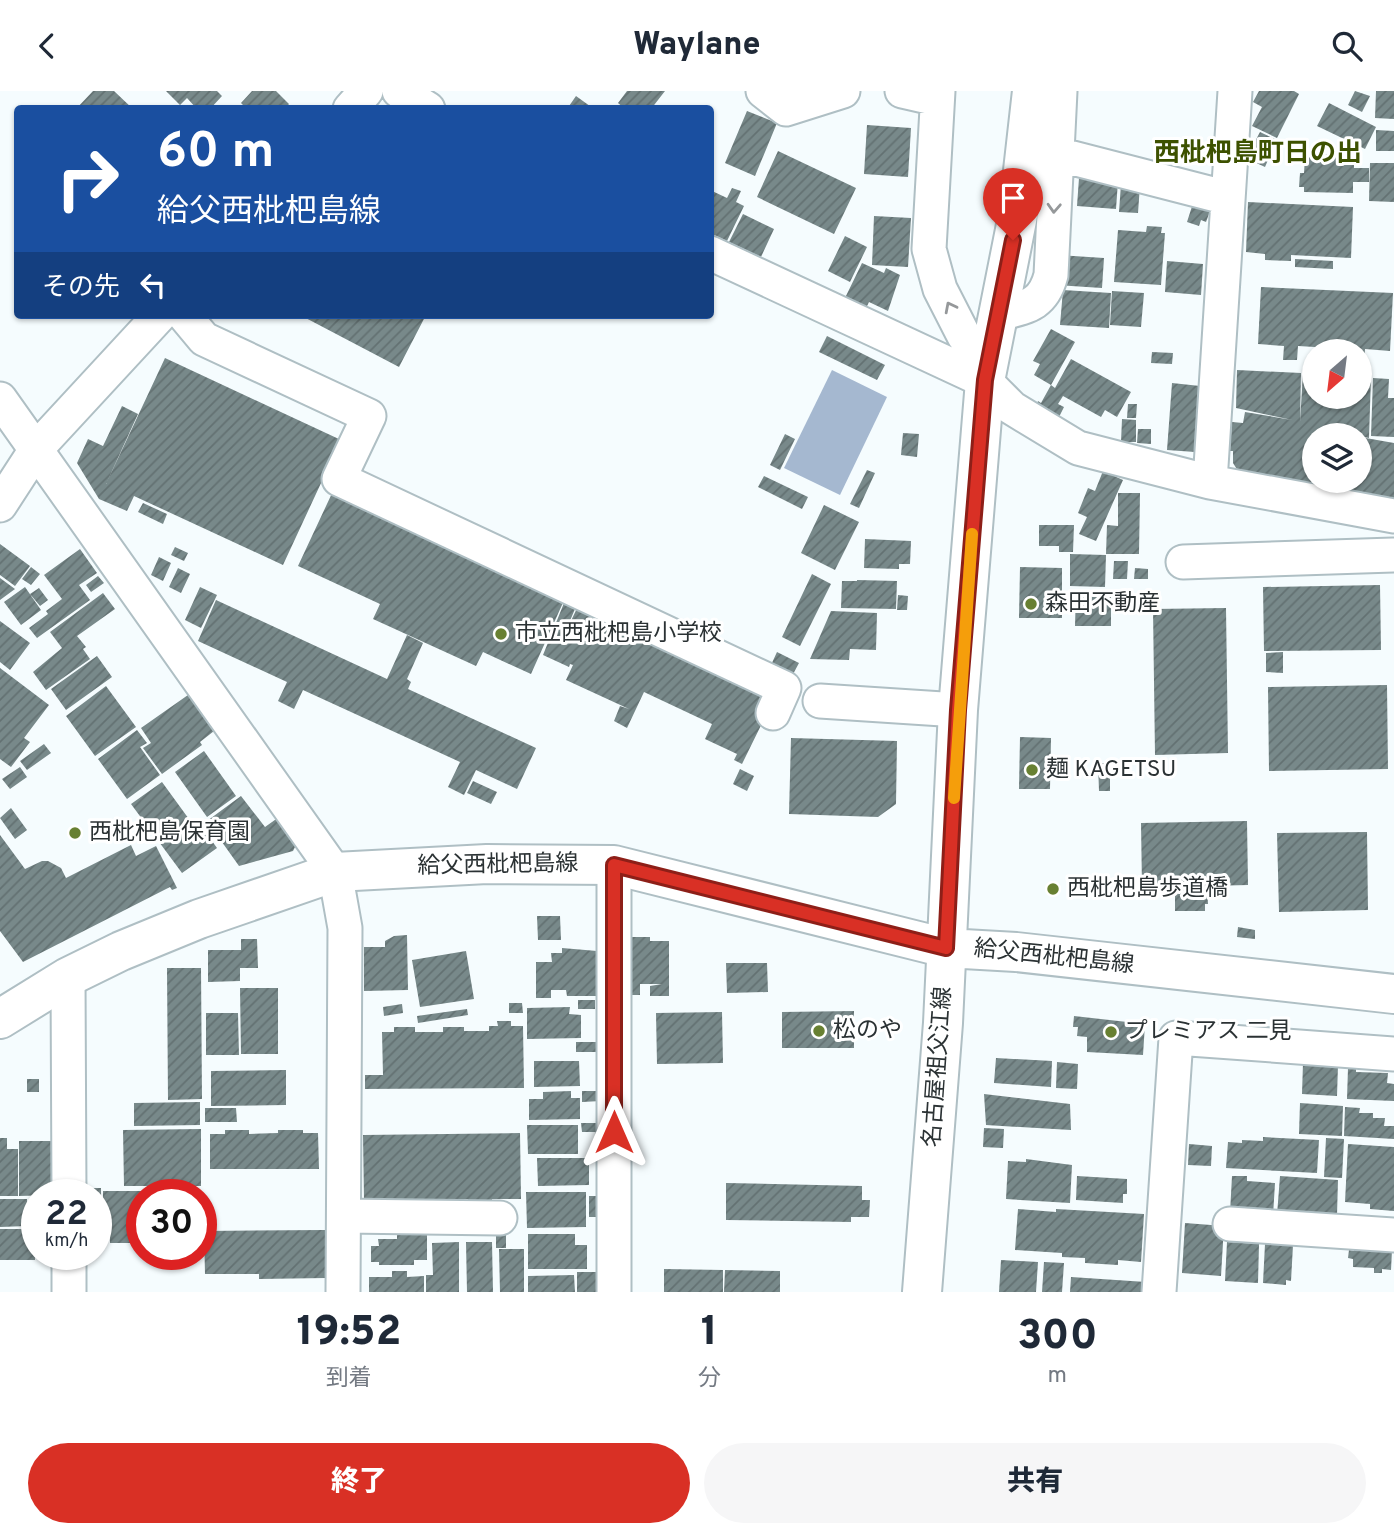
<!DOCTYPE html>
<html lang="ja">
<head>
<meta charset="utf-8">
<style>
	:root { --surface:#fff; --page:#f6f6f7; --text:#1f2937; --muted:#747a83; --accent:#d93025 }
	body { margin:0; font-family:Overpass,"Noto Sans JP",sans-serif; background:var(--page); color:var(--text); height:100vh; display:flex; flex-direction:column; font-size:26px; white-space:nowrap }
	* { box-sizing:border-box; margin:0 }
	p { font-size:23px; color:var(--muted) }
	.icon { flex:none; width:38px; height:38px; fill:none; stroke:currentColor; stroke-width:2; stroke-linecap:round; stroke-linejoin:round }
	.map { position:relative; height:1201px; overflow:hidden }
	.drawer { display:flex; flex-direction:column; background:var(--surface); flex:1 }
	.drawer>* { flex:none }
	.guide { position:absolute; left:14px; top:14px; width:700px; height:214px; border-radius:7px; box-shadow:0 2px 5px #0004; background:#1a4fa0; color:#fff; overflow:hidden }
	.needle { width:46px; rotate:208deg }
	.fabs { position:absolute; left:1302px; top:248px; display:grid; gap:14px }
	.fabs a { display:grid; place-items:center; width:70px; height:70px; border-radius:50%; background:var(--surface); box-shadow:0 2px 5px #0004; font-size:35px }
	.speed { position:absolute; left:21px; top:1088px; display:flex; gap:14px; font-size:35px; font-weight:700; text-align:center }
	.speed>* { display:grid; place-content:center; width:91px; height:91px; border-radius:50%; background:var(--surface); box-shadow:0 2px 5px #0004; line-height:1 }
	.speed small { font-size:18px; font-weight:400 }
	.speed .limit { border:10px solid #d22; background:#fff; color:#111 }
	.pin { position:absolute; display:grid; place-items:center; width:60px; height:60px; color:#fff; margin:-72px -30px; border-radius:50% 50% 50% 0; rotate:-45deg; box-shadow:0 0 7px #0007 }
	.pin .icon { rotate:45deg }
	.me { position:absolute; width:77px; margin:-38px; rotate:0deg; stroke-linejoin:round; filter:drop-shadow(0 0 5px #0008) }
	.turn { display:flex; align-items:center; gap:24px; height:147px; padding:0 28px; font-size:32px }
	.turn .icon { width:91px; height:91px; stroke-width:2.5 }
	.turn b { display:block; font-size:49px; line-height:60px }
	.then { display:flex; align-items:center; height:66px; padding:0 28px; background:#0003; gap:14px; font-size:26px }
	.eta { display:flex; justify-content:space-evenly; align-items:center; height:119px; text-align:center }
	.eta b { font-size:42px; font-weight:800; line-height:49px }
	.primary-button { display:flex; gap:14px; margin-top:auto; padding:14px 28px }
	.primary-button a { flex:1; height:80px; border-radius:42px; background:var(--accent); color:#fff; font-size:28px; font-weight:800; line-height:80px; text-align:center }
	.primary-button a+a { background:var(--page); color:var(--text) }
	header { display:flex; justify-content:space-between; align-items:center; height:91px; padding:0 28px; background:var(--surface); font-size:32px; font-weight:800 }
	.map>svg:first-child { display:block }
</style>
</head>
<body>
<header><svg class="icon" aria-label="back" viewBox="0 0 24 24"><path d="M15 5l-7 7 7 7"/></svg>Waylane<svg class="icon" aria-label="search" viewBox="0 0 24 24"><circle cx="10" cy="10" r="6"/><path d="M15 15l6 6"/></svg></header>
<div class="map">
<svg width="1394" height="1201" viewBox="0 0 1394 1201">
	<defs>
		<pattern id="building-hatch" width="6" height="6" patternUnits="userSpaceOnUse" patternTransform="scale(1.75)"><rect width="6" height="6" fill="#78898a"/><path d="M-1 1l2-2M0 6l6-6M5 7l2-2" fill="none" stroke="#637172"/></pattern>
	</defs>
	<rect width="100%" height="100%" fill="#f5fcfe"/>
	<path fill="#a5b8d0" d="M832 279 887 306 840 404 784 377Z"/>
	<path fill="url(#building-hatch)" d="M93 0H114L133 18H76Z
		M166 0H217L222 5 210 18 200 16 197 18 187 7 180 14Z
		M252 0H276L289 13 285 18H247L241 12Z
		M627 0H665L651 18H625L618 12Z
		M1259 0H1294L1299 3 1277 47 1252 35 1262 16 1253 11Z
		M1355 0 1370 5 1362 21 1348 14Z
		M1376 0H1394V28L1375 27Z
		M576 5 594 18H567Z
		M1329 12 1376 36 1365 58 1317 35Z
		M747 20 777 32 755 85 725 72Z
		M867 34 911 37 908 86 864 83Z
		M1376 39 1394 40V60H1376Z
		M1260 41 1283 52 1273 71 1268 69 1265 76 1252 70 1255 64 1264 67 1250 60Z
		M778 60 856 97 834 143 757 106Z
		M1323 63H1354V77H1369V91H1353V102L1304 101V96H1299L1300 82H1304L1305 66 1323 67Z
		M1370 72H1394V111L1369 110Z
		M1079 87 1118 90 1116 118 1077 115Z
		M1121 93 1140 94 1138 122 1119 121Z
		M732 97 741 100 736 111 744 115 727 150 710 142V99L727 107Z
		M1195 106 1213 112 1206 131 1201 129 1199 135 1187 131Z
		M1248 111 1353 116 1351 167 1291 164V170L1265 169V163L1246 161Z
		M743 123 774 138 761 166 729 151Z
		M874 125 911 127 908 176 872 174Z
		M1147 135 1162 136 1161 142H1165L1161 194 1114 191 1118 139 1146 141Z
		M845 145 867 156 850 191 828 180Z
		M1058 164 1104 167 1102 197 1056 194Z
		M1295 168 1333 170V178L1295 176Z
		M1167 170 1203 173 1201 204 1165 201Z
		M862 172 884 182 886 177 900 184 888 220 869 211 866 217 845 207Z
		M1261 196 1393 202 1390 260 1365 258 1364 273H1360V261H1349V258L1298 255 1297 269H1283L1284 255 1258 253Z
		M1063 199 1111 202 1109 237 1060 234Z
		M1112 200 1144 202 1141 236 1110 234Z
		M300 224H426L399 276Z
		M1051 238 1075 251 1051 294 1034 284 1040 273 1033 270Z
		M827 245 885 274 877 289 819 261Z
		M1152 261 1173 262 1172 273 1151 272Z
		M165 267 341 349 283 474 134 405 127 420 99 408 77 372 88 348 103 355 122 315 138 323 106 393Z
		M1071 268 1131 301 1117 326 1105 319 1101 326 1063 305 1058 313 1064 316 1058 328 1036 315 1038 310 1041 312 1051 294 1055 297Z
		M1237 279 1301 282 1300 331 1303 282 1314 283V306H1360V285L1371 286 1369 347 1333 340 1334 345H1314V390H1326L1325 396 1238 380 1233 372V360H1230L1232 331 1243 332 1245 321 1292 329 1236 317Z
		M1373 287 1389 288 1388 307H1394V346L1371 345Z
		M1172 292 1200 295 1195 361 1167 359Z
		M1128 313H1137L1136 327H1127Z
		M1122 328 1136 329V351H1121Z
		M1138 338H1151V353L1137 352Z
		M903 342 919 343 917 366 901 364Z
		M785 343 795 348 780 379 770 374Z
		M1360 346 1394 352V409L1326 396 1327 390H1360Z
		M867 379 875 382 859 417 850 413Z
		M1103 380 1123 389 1096 450 1079 443 1087 426 1078 422 1088 397 1095 400Z
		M764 385 808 406 802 418 758 396Z
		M334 398 566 505 531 583 483 561 476 575 373 528 380 513 298 475Z
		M1118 402H1140L1139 463H1106L1107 434 1118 435Z
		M143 412 167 423 163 433 138 421Z
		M824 414 859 431 835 479 801 462Z
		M1039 434H1074L1073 461H1059V455H1039Z
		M865 448 911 450 910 473H899V478L864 477Z
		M0 453 30 475 15 495 0 484Z
		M175 456 188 462 184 470 171 464Z
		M80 458 97 482 79 494 90 509 37 547 29 537 48 523 46 520 62 508 44 484Z
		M1070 463 1106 464 1105 496 1070 495Z
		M159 466 171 472 163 490 151 484Z
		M1114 470H1128L1127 488H1113Z
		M31 476 40 483 31 494 22 488Z
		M1020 476 1062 477V527H1019Z
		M178 477 190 483 181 502 169 496Z
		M1135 477 1148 478V488H1134Z
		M812 483 831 493 800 555 782 546Z
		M98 485 104 492 91 501 86 494Z
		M0 487 15 498 0 509Z
		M857 489 897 490 896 518 841 517 842 490H857Z
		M1380 494 1381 559 1264 560 1263 496Z
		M25 496 41 519 21 534 4 511Z
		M200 496 217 504 201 537 185 529Z
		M39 497 48 509 40 515 30 503Z
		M1076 501 1111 502V535H1075Z
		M103 502 115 518 77 545 86 556 83 558 90 568 46 599 33 581 62 557 50 541Z
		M898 504 908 505 907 519H897Z
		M216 509 387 588 407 544 423 552 407 588 411 591 408 598 536 657 517 698 476 679 464 704 448 696 460 671 303 599 294 618 278 610 287 591 198 550Z
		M564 512 575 518 560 553 579 513 776 604 742 673 734 669 737 663 705 648 712 633 644 601 627 637 614 630 620 615 629 618 566 589 573 574 570 573 569 576 543 564Z
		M1226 517 1228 662 1155 664 1153 518Z
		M831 520 877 522 876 559 850 558 849 569 810 568Z
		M0 530 30 552 10 579 0 571Z
		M777 561 799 572 792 585 771 574Z
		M1283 561V582L1266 581V562Z
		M97 565 112 586 66 619 51 598Z
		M0 577 49 614 24 647 30 651 11 676 0 668Z
		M1387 594 1388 678 1269 680 1268 596Z
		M106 595 136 636 95 665 66 625Z
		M188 604 214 640 200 651 202 654 162 683 143 657 151 652 141 637Z
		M137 639 147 652 140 656 160 684 127 708 98 668Z
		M1020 646 1051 647 1050 698H1019Z
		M791 647 897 650 896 713 878 726 789 723Z
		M44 653 51 662 27 679 20 670Z
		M204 660 236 705 207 726 175 681Z
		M1098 672H1110V700H1099Z
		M20 676 27 686 10 698 2 688Z
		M740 678 754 685 747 700 733 693Z
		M473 690 497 701 491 713 467 702Z
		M162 691 202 746 207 743 217 757 182 782 131 713Z
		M241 705 265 736 279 726 297 752 293 760 239 775 207 730Z
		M11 717 27 739 15 748 0 727Z
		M1247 730 1248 794 1207 795 1208 813H1205V820H1175V795L1142 796 1141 732Z
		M1367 741 1368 819 1279 821 1277 742Z
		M0 744 25 778 42 770H48L61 777 66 787 131 754 136 765 156 755 177 797 172 799 170 796 23 871 0 840Z
		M537 825H560L561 849H538Z
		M1238 836 1255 839V848L1237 846Z
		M407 844 408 899 364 900V856H385V850L394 845Z
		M629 846H650V850H669V905H650V895L662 893H640V904H630Z
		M241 848H257L258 877H240V890L208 891V859H241Z
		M562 857 597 860 598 905H567L566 899H551V907H536V871H552L551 862H562Z
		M466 860 474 908 420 916 412 869Z
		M726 872H767L768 901 727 902Z
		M167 877H201L202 1008 168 1009Z
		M240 897H278V963H241Z
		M578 909H595V918H578Z
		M509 912H522L523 922H509Z
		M402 913 403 922 384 925 383 916Z
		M570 916 569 923 581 924V947L527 948V917Z
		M467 918 468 924 418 932 417 925Z
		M854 920V957H782V921Z
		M722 921 723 972 657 973 656 922Z
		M206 922H238L239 964H206Z
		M1074 925 1145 933 1143 964 1087 961V946L1077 945 1078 936H1073Z
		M497 930H511V935H523L524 997 365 998V984H383L382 941H394V936H415V941H443V936H464V940H489V935H498Z
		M576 951H598V961H576Z
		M996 967 1052 970 1051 996 994 992Z
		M534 970H579L580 995 534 996Z
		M1057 971 1078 973 1077 998 1056 997Z
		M1303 972 1338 974 1337 1005 1302 1003Z
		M1348 977H1356V981L1388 982 1387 992 1394 993V1010L1347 1008Z
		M286 979V1014L211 1015V980Z
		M27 988H39V1001H27Z
		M571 1000V1007H580V1028L529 1029V1008H543V1001Z
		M582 1000H601V1010L582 1011Z
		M984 1003 1070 1013 1071 1039 986 1034Z
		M200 1011V1034L134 1035V1012Z
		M1300 1012 1343 1015 1342 1045 1299 1043Z
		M1345 1016 1360 1017 1359 1022H1373V1027H1385L1384 1035H1394V1048L1344 1045Z
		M205 1017H236L237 1031H205Z
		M581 1032H601V1041H582Z
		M527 1034H578V1063H528Z
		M984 1037 1004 1038 1003 1057 983 1056Z
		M201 1038V1095H124L123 1039Z
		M225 1039H249V1043L278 1042V1039H303V1042H318L319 1078H210V1043H225Z
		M520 1042 521 1108H492V1113H468V1108L364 1109 363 1044Z
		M1263 1046 1319 1049 1317 1082 1226 1077 1228 1051 1242 1052V1049L1263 1050Z
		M0 1047H7V1058H18V1105H0Z
		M1326 1047 1344 1048 1342 1087 1324 1086Z
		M19 1050H54V1104L19 1105Z
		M1189 1053 1212 1055 1211 1075 1188 1074Z
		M1348 1053 1394 1056V1120L1370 1118V1113L1345 1111Z
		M537 1067H589V1094L538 1095Z
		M1026 1068 1072 1074 1070 1112 1006 1108 1008 1070 1026 1071Z
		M1077 1085 1127 1088V1103H1123V1112L1076 1109Z
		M1232 1085H1247V1090L1275 1092 1273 1125 1230 1122Z
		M1280 1085 1338 1089 1337 1124H1277Z
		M726 1092 862 1095V1109H870L869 1126H851V1131L726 1129Z
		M84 1097H101V1107L84 1104Z
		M103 1100H156V1104H142V1152H110V1135L103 1136Z
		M526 1101H586V1136L527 1137Z
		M589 1105H599L600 1126H589Z
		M0 1108H27V1135L0 1136Z
		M1018 1118 1056 1121V1118L1144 1123 1141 1171 1118 1169V1174L1085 1172V1167L1062 1166V1162L1015 1159Z
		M1185 1132 1224 1135 1221 1185 1182 1182Z
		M0 1138H34L35 1169H0Z
		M325 1139 326 1187 259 1188V1183H205L204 1140Z
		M506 1140V1157H496V1141Z
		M528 1143H575V1154H587V1178H528Z
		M397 1144H427V1169H414V1174H379V1171H371V1155H379L378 1148H397Z
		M459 1151V1201H426V1184H433L432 1152Z
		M466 1151H492L493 1201H467Z
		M1227 1151 1259 1153 1258 1192 1225 1190Z
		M1265 1153 1293 1154 1291 1190 1286 1189V1194L1263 1192Z
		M1354 1156 1392 1159 1391 1179 1382 1178V1182H1374V1177L1353 1176V1168L1348 1167 1349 1159 1354 1160Z
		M499 1158H524V1201H500Z
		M1001 1169 1038 1171 1036 1201H999Z
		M1044 1171 1064 1172 1062 1201H1042Z
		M664 1178 723 1179V1201H664Z
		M725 1179 780 1180V1201H724Z
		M392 1180H407V1186L424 1185V1201H369V1186H392Z
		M577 1181H599L600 1201H577Z
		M574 1184 575 1201H528V1185Z
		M1071 1186 1146 1191 1145 1201H1070Z"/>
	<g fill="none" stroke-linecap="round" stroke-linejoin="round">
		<g stroke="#afbfc4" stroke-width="37">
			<path id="minor" d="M399 0 428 18
				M763 0 786 18 843 0
				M902 0 937 8
				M938 0 929 158 940 198 964 245 988 272
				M350 18 366 0
				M1057 63 1228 107
				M710 162 985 290 1012 317 1078 357 1210 391 1394 425
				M998 223C1026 216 1043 215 1051 184L1060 0
				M184 224 204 248 369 325 339 388 784 597 773 622
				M0 308 335 781 345 837 343 1201
				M1210 391 1235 0
				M0 414 37 357 160 224
				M1183 471 1393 464
				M820 610 958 619
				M68 886 69 1104
				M344 1125 500 1127
				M1230 1133 1394 1144
				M69 1164V1201
				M614 1201V774
				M1159 1201 1176 947 1394 963"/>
		</g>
		<g stroke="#afbfc4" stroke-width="42">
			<path id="major" d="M0 928 68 886 121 860 199 828 335 781 487 773 614 774 946 857 1016 861 1394 903
				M922 1201 943 932 958 619 985 290 1018 124 1032 0"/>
		</g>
		<use href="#minor" stroke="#fff" stroke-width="33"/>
		<use href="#major" stroke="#fff" stroke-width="38"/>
	</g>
	<defs><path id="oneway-chevron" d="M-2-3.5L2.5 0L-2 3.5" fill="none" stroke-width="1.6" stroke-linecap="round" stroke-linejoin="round" transform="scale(1.75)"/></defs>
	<g stroke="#95989a">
		<use href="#oneway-chevron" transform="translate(1054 117) rotate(93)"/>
		<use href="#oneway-chevron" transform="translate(950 216) rotate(-117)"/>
	</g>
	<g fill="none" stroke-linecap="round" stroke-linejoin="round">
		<g stroke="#8d1f18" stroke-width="18">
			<path id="route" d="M614 1041V774L946 857 958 619 985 289 1013 149"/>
		</g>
		<use href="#route" stroke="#d93025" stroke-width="12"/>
		<path stroke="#f59e0b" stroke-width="12" d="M954 707 972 443"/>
	</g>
	<g fill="#688032" stroke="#fff" stroke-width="2.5">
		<circle cx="1031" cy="513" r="7"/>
		<circle cx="501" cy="543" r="7"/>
		<circle cx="1032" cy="679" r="7"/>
		<circle cx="75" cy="742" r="7"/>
		<circle cx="1053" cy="798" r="7"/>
		<circle cx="819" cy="940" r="7"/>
		<circle cx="1111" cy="941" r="7"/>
	</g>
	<g text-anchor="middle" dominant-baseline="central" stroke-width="6" stroke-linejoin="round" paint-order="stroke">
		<g font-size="23" fill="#2b3234" stroke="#fff" text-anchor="start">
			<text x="1045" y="513">森田不動産</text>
			<text x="515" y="543">市立西枇杷島小学校</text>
			<text x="1046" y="679">麺 KAGETSU</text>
			<text x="89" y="742">西枇杷島保育園</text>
			<text x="1067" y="798">西枇杷島歩道橋</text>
			<text x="833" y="940">松のや</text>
			<text x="1125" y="941">プレミアス 二見</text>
		</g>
		<g font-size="23" fill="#2b3234" stroke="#fff">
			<text transform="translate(498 775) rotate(-1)">給父西枇杷島線</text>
			<text transform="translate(1054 867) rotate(6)">給父西枇杷島線</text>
			<text transform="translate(939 976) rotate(-86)">名古屋祖父江線</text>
		</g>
		<g font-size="26" font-weight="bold" fill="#3d5100" stroke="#fff">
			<text x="1258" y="63">西枇杷島町日の出</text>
		</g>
	</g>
</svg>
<div class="fabs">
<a><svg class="needle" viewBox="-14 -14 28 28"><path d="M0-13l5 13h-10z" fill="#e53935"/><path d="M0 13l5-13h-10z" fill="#747a83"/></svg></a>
<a><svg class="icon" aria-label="layers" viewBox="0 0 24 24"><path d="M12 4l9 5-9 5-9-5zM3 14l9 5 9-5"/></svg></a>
</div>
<div class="speed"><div>22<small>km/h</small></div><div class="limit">30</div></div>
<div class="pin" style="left:1013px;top:149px;background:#d93025"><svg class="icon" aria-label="arrive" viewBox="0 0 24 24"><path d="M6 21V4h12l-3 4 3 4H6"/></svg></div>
<svg class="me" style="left:614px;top:1041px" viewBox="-20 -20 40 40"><path d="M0-17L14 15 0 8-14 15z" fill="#d93025" stroke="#fff" stroke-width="4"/></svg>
<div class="guide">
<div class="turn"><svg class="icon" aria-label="right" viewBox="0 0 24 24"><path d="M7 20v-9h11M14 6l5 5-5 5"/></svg><div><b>60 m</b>給父西枇杷島線</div></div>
<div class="then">その先<svg class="icon" aria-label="left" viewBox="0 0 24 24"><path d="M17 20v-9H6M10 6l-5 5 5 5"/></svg></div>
</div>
</div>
<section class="drawer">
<div class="eta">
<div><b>19:52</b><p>到着</p></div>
<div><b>1</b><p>分</p></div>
<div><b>300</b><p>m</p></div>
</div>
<div class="primary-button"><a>終了</a><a>共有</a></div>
</section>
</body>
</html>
